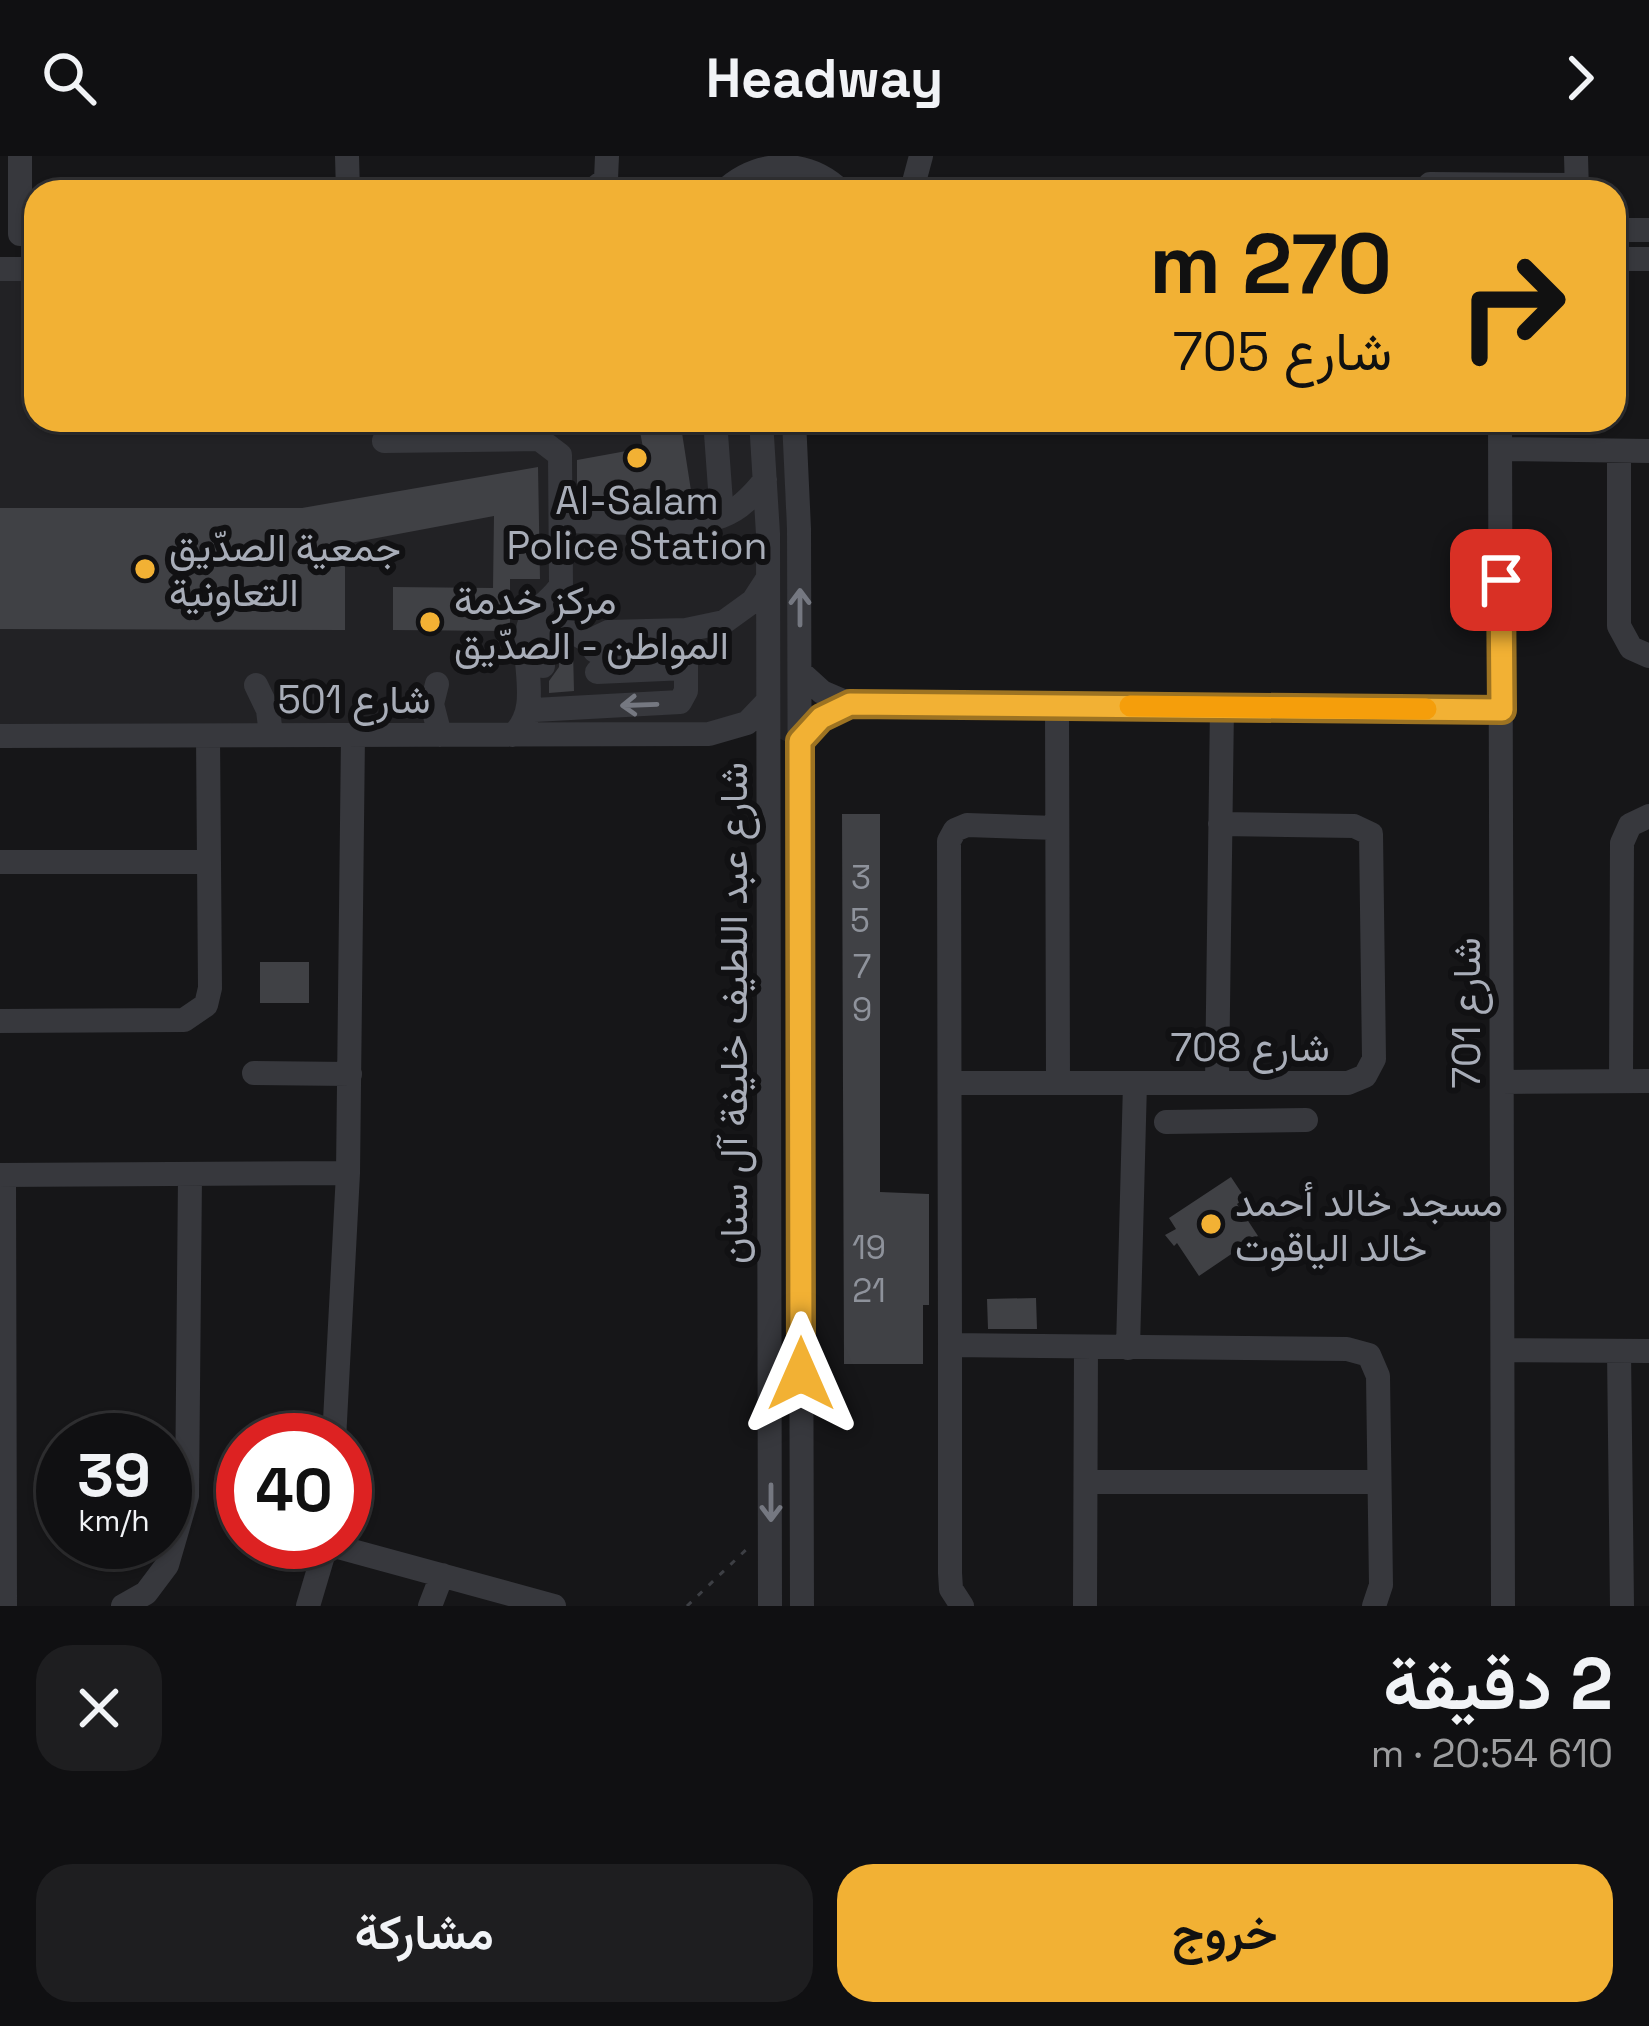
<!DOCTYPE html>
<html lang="ar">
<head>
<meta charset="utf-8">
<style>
	:root { --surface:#101012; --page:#1e1e20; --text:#f1f3f6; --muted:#9c9d9f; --line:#303032; --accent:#f2b134 }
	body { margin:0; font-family:"Space Grotesk",Vazirmatn,sans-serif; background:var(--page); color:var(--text); direction:rtl; height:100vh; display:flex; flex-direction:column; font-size:45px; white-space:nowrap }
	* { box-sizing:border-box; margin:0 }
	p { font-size:39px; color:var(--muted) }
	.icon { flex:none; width:66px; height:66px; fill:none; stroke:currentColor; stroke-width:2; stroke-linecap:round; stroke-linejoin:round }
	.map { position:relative; height:1450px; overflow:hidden; direction:ltr }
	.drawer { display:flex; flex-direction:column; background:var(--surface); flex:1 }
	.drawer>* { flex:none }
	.top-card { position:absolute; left:24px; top:24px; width:1602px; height:252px; border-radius:36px; box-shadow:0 3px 9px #0004,0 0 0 3px var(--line); direction:rtl; background:#f2b134; color:#111; overflow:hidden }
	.speed { position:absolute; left:36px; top:1257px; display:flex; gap:24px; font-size:60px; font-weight:700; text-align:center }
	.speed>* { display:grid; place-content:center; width:156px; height:156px; border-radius:50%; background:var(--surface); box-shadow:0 3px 9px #0004,0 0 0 3px var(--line); line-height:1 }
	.speed small { font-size:30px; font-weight:400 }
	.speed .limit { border:18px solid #d22; background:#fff; color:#111 }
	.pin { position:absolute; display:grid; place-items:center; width:102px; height:102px; color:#fff; margin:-51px; border-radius:24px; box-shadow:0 6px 18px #0006 }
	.me { position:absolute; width:132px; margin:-66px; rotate:0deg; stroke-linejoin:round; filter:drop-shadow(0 0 9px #0008) }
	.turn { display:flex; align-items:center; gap:42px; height:252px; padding:0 36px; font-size:54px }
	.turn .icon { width:156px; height:156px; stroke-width:2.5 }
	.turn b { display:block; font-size:84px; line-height:102px }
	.round { display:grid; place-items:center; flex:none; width:126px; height:126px; border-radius:36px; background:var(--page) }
	.headline { display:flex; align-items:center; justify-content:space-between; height:204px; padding:0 36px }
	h1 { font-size:72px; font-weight:600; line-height:90px }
	.cta { display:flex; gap:24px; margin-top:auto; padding:24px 36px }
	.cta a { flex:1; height:138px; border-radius:36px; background:var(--accent); color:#111; font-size:48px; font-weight:600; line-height:138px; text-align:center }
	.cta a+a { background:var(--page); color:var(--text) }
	header { display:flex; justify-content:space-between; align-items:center; height:156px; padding:0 36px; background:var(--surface); font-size:54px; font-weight:600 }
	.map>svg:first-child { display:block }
</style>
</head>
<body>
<header><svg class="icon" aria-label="forward" viewBox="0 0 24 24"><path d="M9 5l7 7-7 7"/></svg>Headway<svg class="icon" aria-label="search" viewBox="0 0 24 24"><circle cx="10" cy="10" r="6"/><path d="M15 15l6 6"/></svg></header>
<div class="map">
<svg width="1649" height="1450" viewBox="0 0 1649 1450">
	<rect width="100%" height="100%" fill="#161618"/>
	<path fill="#222225" d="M0 113H36V264H783L790 446 789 587 747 567 0 580Z"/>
	<path fill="#404145" d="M638 264H680L692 341 654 347 652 332 577 346V304L643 292Z
		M538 311 540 423H510V475L393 474V431L493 432 494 360 345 388V474L0 473V352H302Z
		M560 492 573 495 574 535 549 537V525L559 511Z
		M842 658H880V1036L929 1038V1149H923V1208H844Z
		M260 806H309V847H260Z
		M1231 1021 1245 1042 1237 1048 1258 1080 1199 1120 1177 1087 1174 1090 1165 1079 1176 1073 1169 1062Z
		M1036 1142 1037 1173H988L987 1143Z"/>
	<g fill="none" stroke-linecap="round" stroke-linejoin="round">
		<path stroke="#3d3f44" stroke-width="3" stroke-dasharray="6 9" stroke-linecap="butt" d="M687 1450 751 1389"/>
		<path stroke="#37383d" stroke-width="24" d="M347 0 348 36
			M1576 0 1577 36
			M914 26 921 0
			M1430 28 1577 29
			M590 36 606 23 607 0
			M723 36C758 3 807 2 842 36
			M1614 74H1649
			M20 78V0
			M1614 103H1649
			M0 113H36
			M715 264 722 360
			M761 264 768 378 770 1450
			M794 264 799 373 802 1450
			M1500 264 1503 1450
			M384 285 539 283 560 299 561 429C553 444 536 450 530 466 517 501 545 550 513 579
			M1501 293 1649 295
			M1619 295V470L1631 492 1649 500
			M562 365C606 365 681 373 722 360 740 354 754 338 765 324
			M595 495 686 491
			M543 510V483L548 474 574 477 589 485 608 476 686 474 724 466 753 445 766 425
			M597 516 686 512
			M800 516 822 536 850 548 1502 554
			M437 528 432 548 440 579
			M256 529 268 554 271 579
			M1057 550 1058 926
			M525 561 534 554 680 546 686 535V474
			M0 580 709 578 747 567 767 546
			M800 585 821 562 850 548
			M0 706H209
			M0 865 184 864 206 849 210 832 208 580
			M254 917 350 918
			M1621 925 1622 687 1630 669 1649 660
			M1502 926 1649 925
			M950 927H1348L1365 920 1374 903 1371 678 1354 670 1220 668
			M1217 927 1222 550
			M1166 966 1306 964
			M0 1019 348 1017
			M4 1019 5 1450
			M950 1189 949 685 955 674 967 669 1057 672
			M1128 1192 1135 927
			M1503 1194 1649 1195
			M1619 1195 1622 1450
			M334 1284 348 1017 353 579
			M1086 1326H1378
			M327 1388 554 1450
			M123 1450 146 1437 167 1409 187 1340 190 1020
			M308 1450 327 1386
			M430 1450 442 1419
			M962 1450 951 1433 950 1417V1189L1347 1193 1369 1199 1378 1220 1381 1429 1374 1450
			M1085 1450 1086 1192"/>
	</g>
	<defs><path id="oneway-shaft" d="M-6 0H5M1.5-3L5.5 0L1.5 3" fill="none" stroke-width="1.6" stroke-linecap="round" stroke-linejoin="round" transform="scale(3)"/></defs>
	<g stroke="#757881">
		<use href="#oneway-shaft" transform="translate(800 451) rotate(-90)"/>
		<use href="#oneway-shaft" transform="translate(639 549) rotate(178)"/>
		<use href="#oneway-shaft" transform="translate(771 1347) rotate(90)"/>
	</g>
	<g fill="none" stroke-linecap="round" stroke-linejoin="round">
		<g stroke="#9d7322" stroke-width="30">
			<path id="route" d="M801 1218 800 585 821 562 850 548 1502 554 1501 424"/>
		</g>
		<use href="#route" stroke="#f2b134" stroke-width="21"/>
		<path stroke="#f59e0b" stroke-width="21" d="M1130 550 1426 553"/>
	</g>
	<g fill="#f2b134" stroke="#111113" stroke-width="4.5">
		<circle cx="637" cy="302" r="12"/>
		<circle cx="145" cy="413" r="12"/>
		<circle cx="430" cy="466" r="12"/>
		<circle cx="1211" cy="1068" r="12"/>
	</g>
	<g text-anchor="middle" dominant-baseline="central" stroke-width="12" stroke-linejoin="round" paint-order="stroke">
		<g font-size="33" fill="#8e929b">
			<text x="861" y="722">3</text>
			<text x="860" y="765">5</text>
			<text x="862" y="811">7</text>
			<text x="862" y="854">9</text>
			<text x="869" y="1092">19</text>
			<text x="869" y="1135">21</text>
		</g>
		<g font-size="39" fill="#a8adb8" stroke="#111113" text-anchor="start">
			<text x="637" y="344" text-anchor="middle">Al-Salam<tspan x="637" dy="45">Police Station</tspan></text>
			<text x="169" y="391">جمعية الصدّيق<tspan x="169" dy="45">التعاونية</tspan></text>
			<text x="454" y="444">مركز خدمة<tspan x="454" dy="45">المواطن - الصدّيق</tspan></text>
			<text x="1235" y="1046">مسجد خالد أحمد<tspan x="1235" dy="45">خالد الياقوت</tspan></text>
		</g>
		<g font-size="39" fill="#a8adb8" stroke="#111113">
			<text x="354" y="543">شارع 501</text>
			<text transform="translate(733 857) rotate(-90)">شارع عبد اللطيف خليفة آل سنان</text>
			<text transform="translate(1466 857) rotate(-90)">شارع 701</text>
			<text x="1250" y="891">شارع 708</text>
		</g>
	</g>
</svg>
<div class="speed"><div>39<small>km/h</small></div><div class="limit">40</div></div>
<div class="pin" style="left:1501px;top:424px;background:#d93025"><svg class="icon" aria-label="arrive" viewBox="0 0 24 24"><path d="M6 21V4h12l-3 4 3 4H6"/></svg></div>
<svg class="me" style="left:801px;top:1218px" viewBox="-20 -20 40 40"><path d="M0-17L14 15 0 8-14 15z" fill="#f2b134" stroke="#fff" stroke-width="4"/></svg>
<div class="top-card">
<div class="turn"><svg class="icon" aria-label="right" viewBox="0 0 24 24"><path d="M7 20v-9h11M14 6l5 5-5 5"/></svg><div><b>270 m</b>شارع 705</div></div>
</div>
</div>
<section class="drawer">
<div class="headline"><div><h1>2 دقيقة</h1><p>610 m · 20:54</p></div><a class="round"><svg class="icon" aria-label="close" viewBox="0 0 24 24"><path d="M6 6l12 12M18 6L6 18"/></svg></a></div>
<div class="cta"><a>خروج</a><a>مشاركة</a></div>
</section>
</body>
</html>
